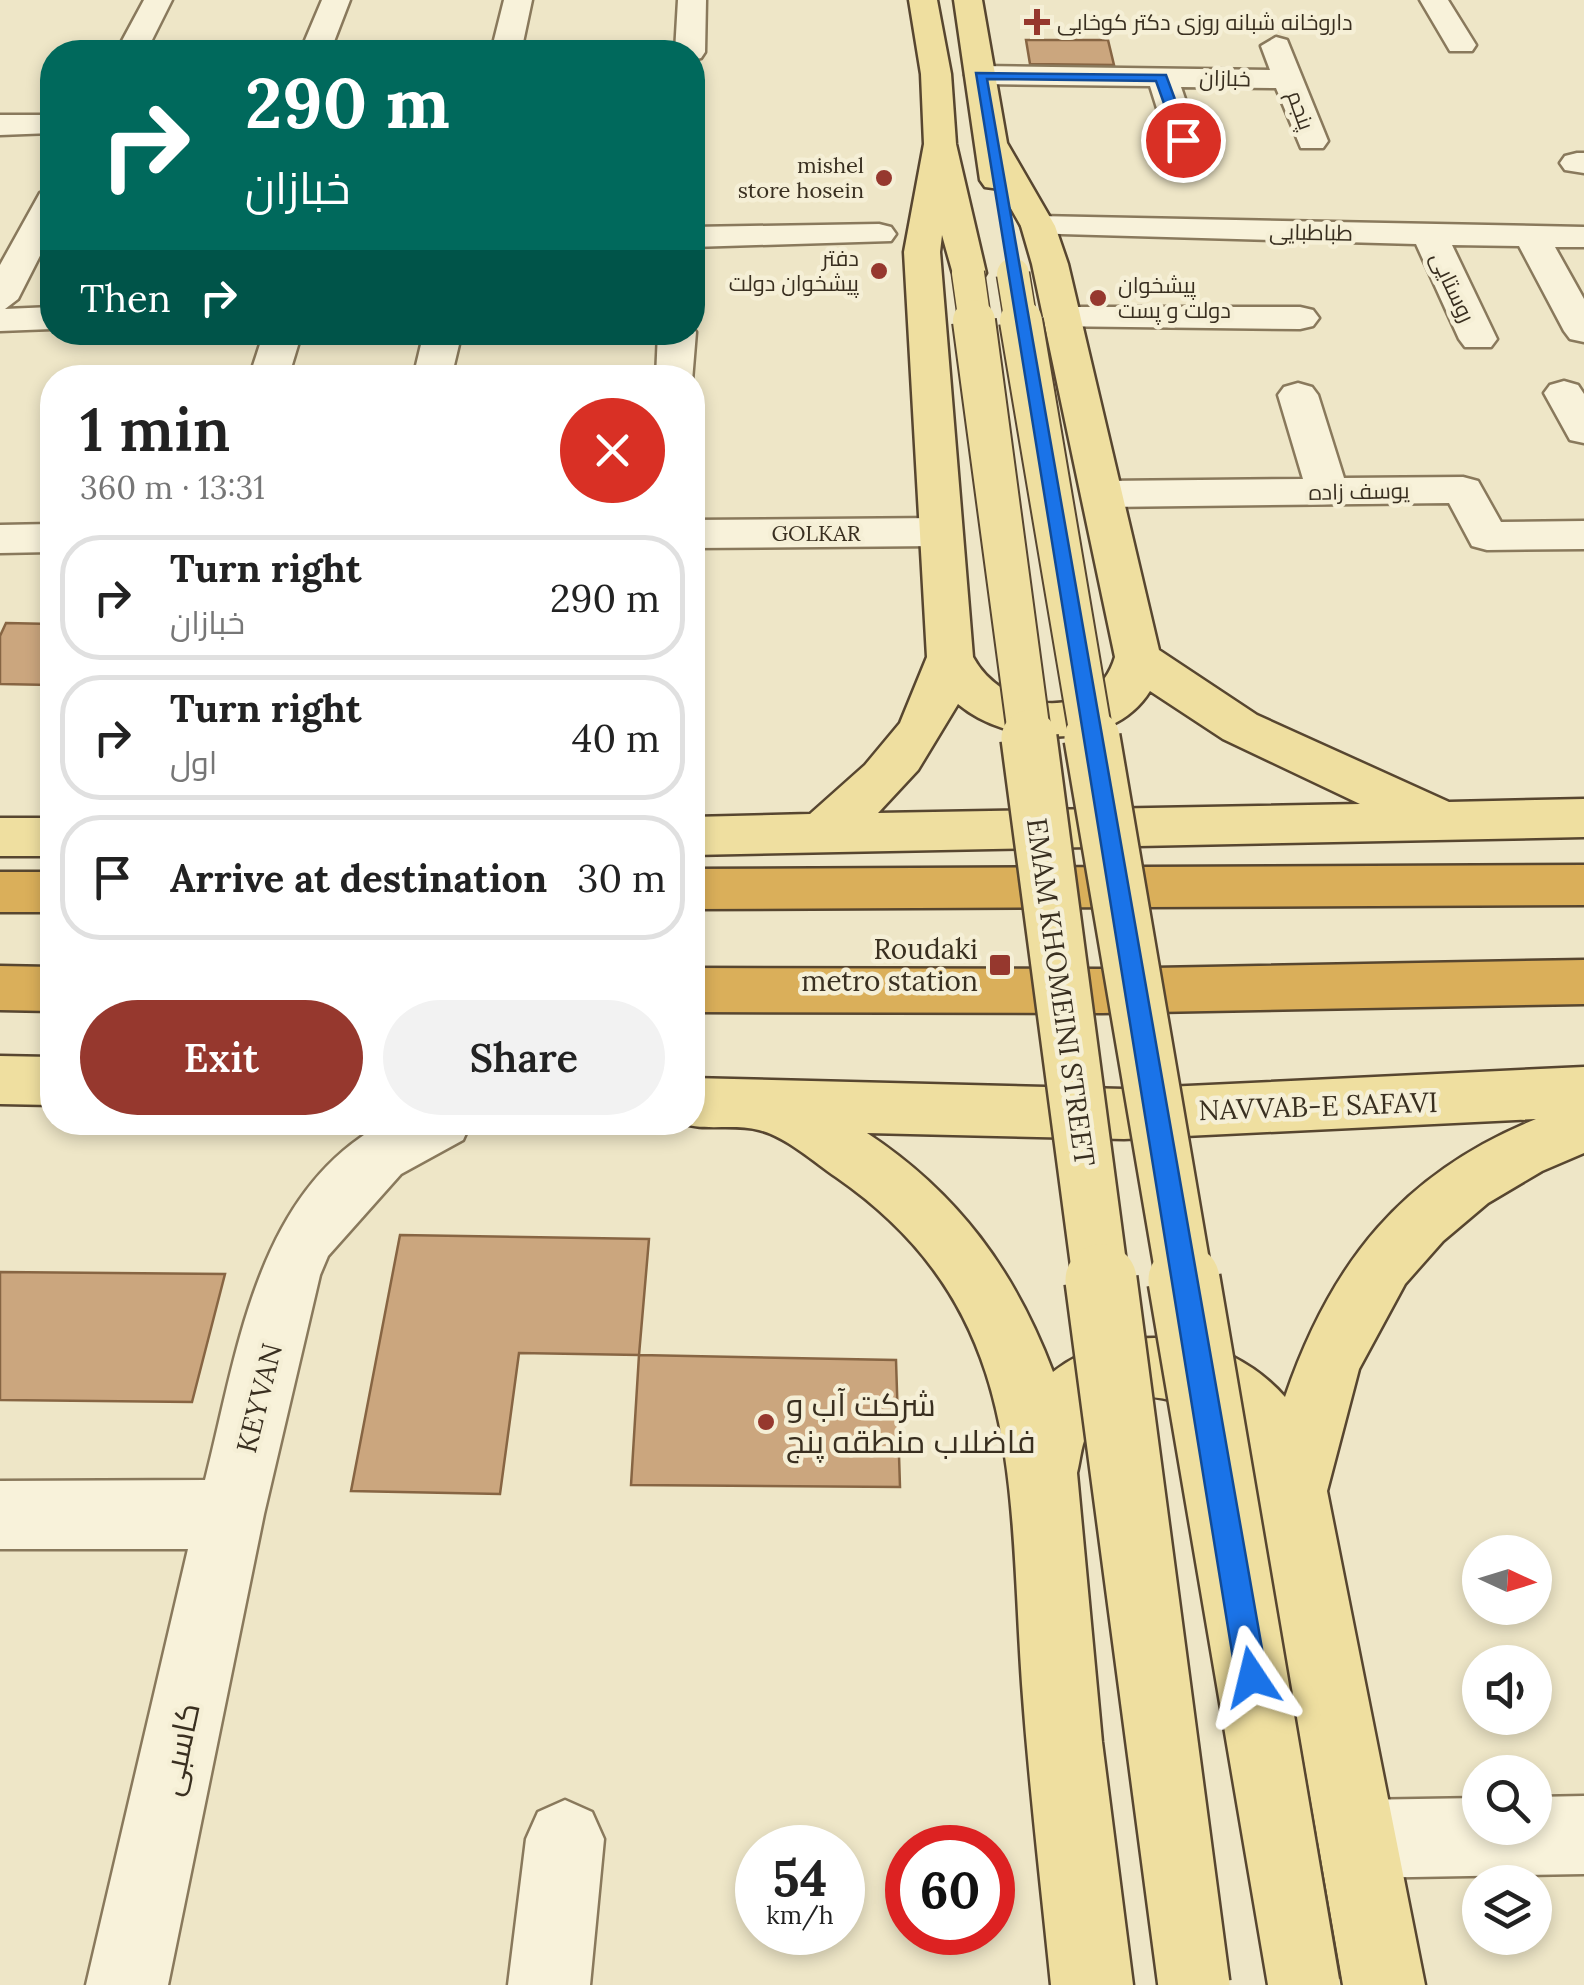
<!DOCTYPE html>
<html lang="en">
<head>
<meta charset="utf-8">
<style>
	:root { --surface:#fff; --page:#f2f2f2; --text:#222; --muted:#767676; --line:#e0e0e0; --accent:#96382e }
	body { margin:0; font-family:Lora,Cairo,serif; background:var(--page); color:var(--text); height:100vh; display:flex; flex-direction:column; font-size:38px; white-space:nowrap }
	* { box-sizing:border-box; margin:0 }
	p { font-size:32px; color:var(--muted) }
	.icon { flex:none; width:55px; height:55px; fill:none; stroke:currentColor; stroke-width:2; stroke-linecap:round; stroke-linejoin:round }
	.map { position:relative; flex:1; overflow:hidden }
	.side { position:absolute; left:40px; top:365px; width:665px; height:770px; display:flex; flex-direction:column; background:var(--surface); border-radius:40px; box-shadow:0 5px 15px #0003 }
	.side>* { flex:none }
	.hud { position:absolute; left:40px; top:40px; width:665px; height:305px; border-radius:40px; box-shadow:0 5px 15px #0003; background:#00695c; color:#fff; overflow:hidden }
	.needle { width:65px; rotate:94deg }
	.buttons { position:absolute; left:1462px; top:1535px; display:grid; gap:20px }
	.buttons a { display:grid; place-items:center; width:90px; height:90px; border-radius:50%; background:var(--surface); box-shadow:0 5px 15px #0003; font-size:50px }
	.speed { position:absolute; left:735px; top:1825px; display:flex; gap:20px; font-size:50px; font-weight:700; text-align:center }
	.speed>* { display:grid; place-content:center; width:130px; height:130px; border-radius:50%; background:var(--surface); box-shadow:0 5px 15px #0003; line-height:1 }
	.speed small { font-size:25px; font-weight:400 }
	.speed .limit { border:15px solid #d22; background:#fff; color:#111 }
	.pin { position:absolute; display:grid; place-items:center; width:85px; height:85px; color:#fff; margin:-42px; border:5px solid #fff; border-radius:50%; box-shadow:0 2px 10px #0007 }
	.me { position:absolute; width:110px; margin:-55px; rotate:350deg; stroke-linejoin:round; filter:drop-shadow(0 0 8px #0008) }
	.turn { display:flex; align-items:center; gap:35px; height:210px; padding:0 40px; font-size:45px }
	.turn .icon { width:130px; height:130px; stroke-width:2.5 }
	.turn b { display:block; font-size:70px; line-height:85px }
	.then { display:flex; align-items:center; height:95px; padding:0 40px; background:#0003; gap:20px; font-size:38px }
	.round { display:grid; place-items:center; flex:none; width:105px; height:105px; border-radius:52px; background:var(--page) }
	.summary { display:flex; align-items:center; justify-content:space-between; height:170px; padding:0 40px }
	h1 { font-size:60px; font-weight:600; line-height:75px }
	.cta { display:flex; gap:20px; margin-top:auto; padding:20px 40px }
	.cta a { flex:1; height:115px; border-radius:60px; background:var(--accent); color:#fff; font-size:40px; font-weight:600; line-height:115px; text-align:center }
	.cta a+a { background:var(--page); color:var(--text) }
	ul { padding:0; list-style:none }
	li { display:flex; align-items:center; gap:30px; height:125px; margin:0 20px 15px; padding:0 20px; border:5px solid var(--line); border-radius:40px }
	li div { flex:1 }
	li b { display:block; font-size:38px }
	li em { font-style:normal }
	.map>svg:first-child { display:block }
</style>
</head>
<body>
<div class="map">
<svg width="1584" height="1985" viewBox="0 0 1584 1985">
	<rect width="100%" height="100%" fill="#eee6c7"/>
	<path fill="#cba67e" stroke="#876543" stroke-width="2.5" d="M1026 40H1108L1114 65 1030 64Z
		M6 623 52 624V685L0 684V636Z
		M400 1235 649 1239 639 1355 519 1353 500 1494 351 1491Z
		M0 1272 225 1274 192 1402 0 1400Z
		M639 1355 896 1360 900 1487 631 1485Z"/>
	<g fill="none" stroke-linecap="round" stroke-linejoin="round">
		<g stroke="#89795c" stroke-width="5">
			<path id="minor" d="M144 0H172L146 52H116Z
				M322 0H350L330 52H300Z
				M504 0H532L521 52H491Z
				M678 0H706L705 52 701 58 692 60V52H675Z
				M1420 0H1448L1476 45 1472 51H1450Z
				M1276 37 1287 40 1328 141 1323 148H1301L1276 88 1181 87 1199 140 1183 150 1167 140 1150 86 980 84 965 75 980 66 1270 70 1261 46Z
				M0 115H52V133L0 135Z
				M1577 153H1584V173L1565 170 1560 163 1565 156Z
				M52 190V232L18 299 5 309 52 307V329L0 331V265L40 193Z
				M1038 216 1584 227V247H1555L1584 299V342L1570 339 1564 331 1519 246 1452 245 1497 339 1491 347H1465L1459 339 1416 244 1026 233 1021 226 1026 219Z
				M879 224 891 227 896 234 891 241 692 247V227Z
				M1061 307H1300L1313 310 1319 318 1313 326 1300 329 1048 326 1042 318 1048 310Z
				M692 327 696 332 692 381 656 378 658 332H692Z
				M264 332H302L288 378H249Z
				M424 332H462L451 378H413Z
				M1564 381 1578 385 1584 394V443L1570 440 1544 393 1550 385Z
				M1298 383 1312 387 1318 395 1344 478 1463 477 1478 481 1501 522 1584 521V549L1487 550 1472 546 1449 503 1105 507 1090 503 1084 494 1090 485 1105 481 1303 479 1278 395 1284 387Z
				M939 518 954 522 960 532 954 542 939 546 692 548V520Z
				M52 524V552L0 553V525Z
				M386 1122H471L463 1140 401 1174 328 1256 320 1275 264 1514 168 1985H86L188 1549H0V1481L205 1480C238 1351 256 1190 386 1122Z
				M1584 1796V1874L1356 1878 1329 1866 1317 1839 1329 1812 1356 1800 1480 1798V1828H1535V1797Z
				M565 1800 592 1812 604 1839 590 1985H508L526 1839 538 1812Z"/>
		</g>
		<g stroke="#574630" stroke-width="5">
			<path id="major" d="M909 0H937L951 74 956 144 986 273 981 281H955L942 235 940 252 973 657C1002 712 1095 725 1115 657L1032 264 1021 226 1000 189 985 187 980 180 954 0H982L1007 143 1055 226 1068 264 1159 650 1257 715 1449 802 1584 799V837L692 855V817L810 814 865 765 900 723 927 657 904 252 924 144 921 74ZM1150 691 1223 739 1360 804 878 813 918 770 958 704C1008 746 1112 753 1150 691Z
				M0 818H52V856H0Z
				M0 1056 52 1057V1105L0 1104Z
				M1584 1067V1153L1542 1171 1488 1203 1443 1241 1405 1284 1359 1369 1327 1491 1425 1985H1343L1253 1470C1230 1413 1133 1362 1090 1428 1081 1442 1081 1457 1077 1473L1102 1742 1133 1985H1051C1041 1885 1029 1785 1022 1684 1008 1480 1025 1308 836 1177 814 1162 785 1136 759 1130 732 1123 704 1132 677 1122H692V1078L1124 1089ZM1536 1119C1403 1173 1331 1262 1285 1397 1226 1330 1123 1318 1053 1372 1015 1271 958 1193 867 1133L1124 1139Z"/>
		</g>
		<g stroke="#574630" stroke-width="5">
			<path id="highway" d="M1584 865V905L692 909V869Z
				M0 872H52V912H0Z
				M1584 960V1004L1102 1013 692 1012V968L1102 969Z
				M0 966 52 967V1011L0 1010Z"/>
		</g>
		<use href="#minor" fill="#f8f2da" fill-rule="evenodd"/>
		<use href="#major" fill="#efdfa0" fill-rule="evenodd"/>
		<use href="#highway" fill="#daaf5a" fill-rule="evenodd"/>
		<g stroke="#574630" stroke-width="35" stroke-linecap="butt">
			<path id="major-bridge-far3" d="M968 273 975 323
				M1013 274 1021 323"/>
		</g>
		<g stroke="#574630" stroke-width="46" stroke-linecap="butt">
			<path id="major-bridge-far2" d="M974 321 1030 741
				M1021 321 1092 741"/>
		</g>
		<g stroke="#574630" stroke-width="60" stroke-linecap="butt">
			<path id="major-bridge-far1" d="M1029 738 1101 1283
				M1092 738 1185 1283"/>
		</g>
		<g stroke="#574630" stroke-width="76" stroke-linecap="butt">
			<path id="major-bridge" d="M1101 1280 1194 1985
				M1184 1280 1304 1985"/>
		</g>
		<use href="#major-bridge-far3" stroke="#efdfa0" stroke-width="32"/>
		<use href="#major-bridge-far2" stroke="#efdfa0" stroke-width="42"/>
		<use href="#major-bridge-far1" stroke="#efdfa0" stroke-width="55"/>
		<use href="#major-bridge" stroke="#efdfa0" stroke-width="71"/>
	</g>
	<path fill="#1a73e8" stroke="#114b97" stroke-width="2.5" d="M976 73 1166 75 1190 140 1183 144 1177 140 1156 81 987 79 1267 1677 1262 1688 1252 1692 1241 1688 1236 1677Z"/>
	<g fill="#96382e" stroke="#f5efd6" stroke-width="4">
		<path d="M1032 7h10v10h10v10h-10v10h-10v-10h-10v-10h10z"/>
		<circle cx="884" cy="178" r="10"/>
		<circle cx="879" cy="271" r="10"/>
		<circle cx="1098" cy="298" r="10"/>
		<rect x="988" y="953" width="24" height="24" rx="5"/>
		<circle cx="766" cy="1422" r="10"/>
	</g>
	<g text-anchor="middle" dominant-baseline="central" stroke-width="9" stroke-linejoin="round" paint-order="stroke">
		<g font-size="22" fill="#392f20" stroke="#f5efd6" text-anchor="start">
			<text x="1057" y="22">داروخانه شبانه روزی دکتر کوخابی</text>
			<text x="864" y="165" text-anchor="end">mishel<tspan x="864" dy="25">store hosein</tspan></text>
			<text x="859" y="258" text-anchor="end">دفتر<tspan x="859" dy="25">پیشخوان دولت</tspan></text>
			<text x="1118" y="285">پیشخوان<tspan x="1118" dy="25">دولت و پست</tspan></text>
		</g>
		<g font-size="22" fill="#392f20" stroke="#f5efd6">
			<text transform="translate(1225 78) rotate(1)">خبازان</text>
			<text transform="translate(1301 110) rotate(70)">پنجم</text>
			<text transform="translate(1311 232) rotate(1)">طباطبایی</text>
			<text transform="translate(1453 287) rotate(65)">روستایی</text>
			<text transform="translate(1359 491) rotate(-1)">یوسف زاده</text>
			<text x="816" y="533">GOLKAR</text>
		</g>
		<g font-size="28" fill="#392f20" stroke="#f5efd6" text-anchor="end">
			<text x="978" y="949">Roudaki<tspan x="978" dy="32">metro station</tspan></text>
		</g>
		<g font-size="28" fill="#392f20" stroke="#f5efd6">
			<text transform="translate(1061 992) rotate(82)">EMAM KHOMEINI STREET</text>
			<text transform="translate(1318 1106) rotate(-2)">NAVVAB-E SAFAVI</text>
			<text transform="translate(259 1398) rotate(-76)">KEYVAN</text>
		</g>
		<g font-size="32" fill="#392f20" stroke="#f5efd6" text-anchor="start">
			<text x="786" y="1404">شرکت آب و<tspan x="786" dy="37">فاضلاب منطقه پنج</tspan></text>
		</g>
		<g font-size="32" fill="#392f20" stroke="#f5efd6">
			<text transform="translate(179 1749) rotate(-78)">کاسبی</text>
		</g>
	</g>
</svg>
<div class="buttons">
<a><svg class="needle" viewBox="-14 -14 28 28"><path d="M0-13l5 13h-10z" fill="#e53935"/><path d="M0 13l5-13h-10z" fill="#767676"/></svg></a>
<a><svg class="icon" aria-label="sound" viewBox="0 0 24 24"><path d="M4 9h4l5-4v14l-5-4H4zM17 9q2 3 0 6"/></svg></a>
<a><svg class="icon" aria-label="search" viewBox="0 0 24 24"><circle cx="10" cy="10" r="6"/><path d="M15 15l6 6"/></svg></a>
<a><svg class="icon" aria-label="layers" viewBox="0 0 24 24"><path d="M12 4l9 5-9 5-9-5zM3 14l9 5 9-5"/></svg></a>
</div>
<div class="speed"><div>54<small>km/h</small></div><div class="limit">60</div></div>
<div class="pin" style="left:1183px;top:140px;background:#d93025"><svg class="icon" aria-label="arrive" viewBox="0 0 24 24"><path d="M6 21V4h12l-3 4 3 4H6"/></svg></div>
<svg class="me" style="left:1252px;top:1677px" viewBox="-20 -20 40 40"><path d="M0-17L14 15 0 8-14 15z" fill="#1a73e8" stroke="#fff" stroke-width="4"/></svg>
<div class="hud">
<div class="turn"><svg class="icon" aria-label="right" viewBox="0 0 24 24"><path d="M7 20v-9h11M14 6l5 5-5 5"/></svg><div><b>290 m</b>خبازان</div></div>
<div class="then">Then<svg class="icon" aria-label="right" viewBox="0 0 24 24"><path d="M7 20v-9h11M14 6l5 5-5 5"/></svg></div>
</div>
<section class="side">
<div class="summary"><div><h1>1 min</h1><p>360 m · 13:31</p></div><a class="round" style="background:#d93025;color:#fff"><svg class="icon" aria-label="close" viewBox="0 0 24 24"><path d="M6 6l12 12M18 6L6 18"/></svg></a></div>
<ul>
<li><svg class="icon" aria-label="right" viewBox="0 0 24 24"><path d="M7 20v-9h11M14 6l5 5-5 5"/></svg><div><b>Turn right</b><p>خبازان</p></div><em>290 m</em></li>
<li><svg class="icon" aria-label="right" viewBox="0 0 24 24"><path d="M7 20v-9h11M14 6l5 5-5 5"/></svg><div><b>Turn right</b><p>اول</p></div><em>40 m</em></li>
<li><svg class="icon" aria-label="arrive" viewBox="0 0 24 24"><path d="M6 21V4h12l-3 4 3 4H6"/></svg><div><b>Arrive at destination</b></div><em>30 m</em></li>
</ul>
<div class="cta"><a>Exit</a><a>Share</a></div>
</section>
</div>
</body>
</html>
